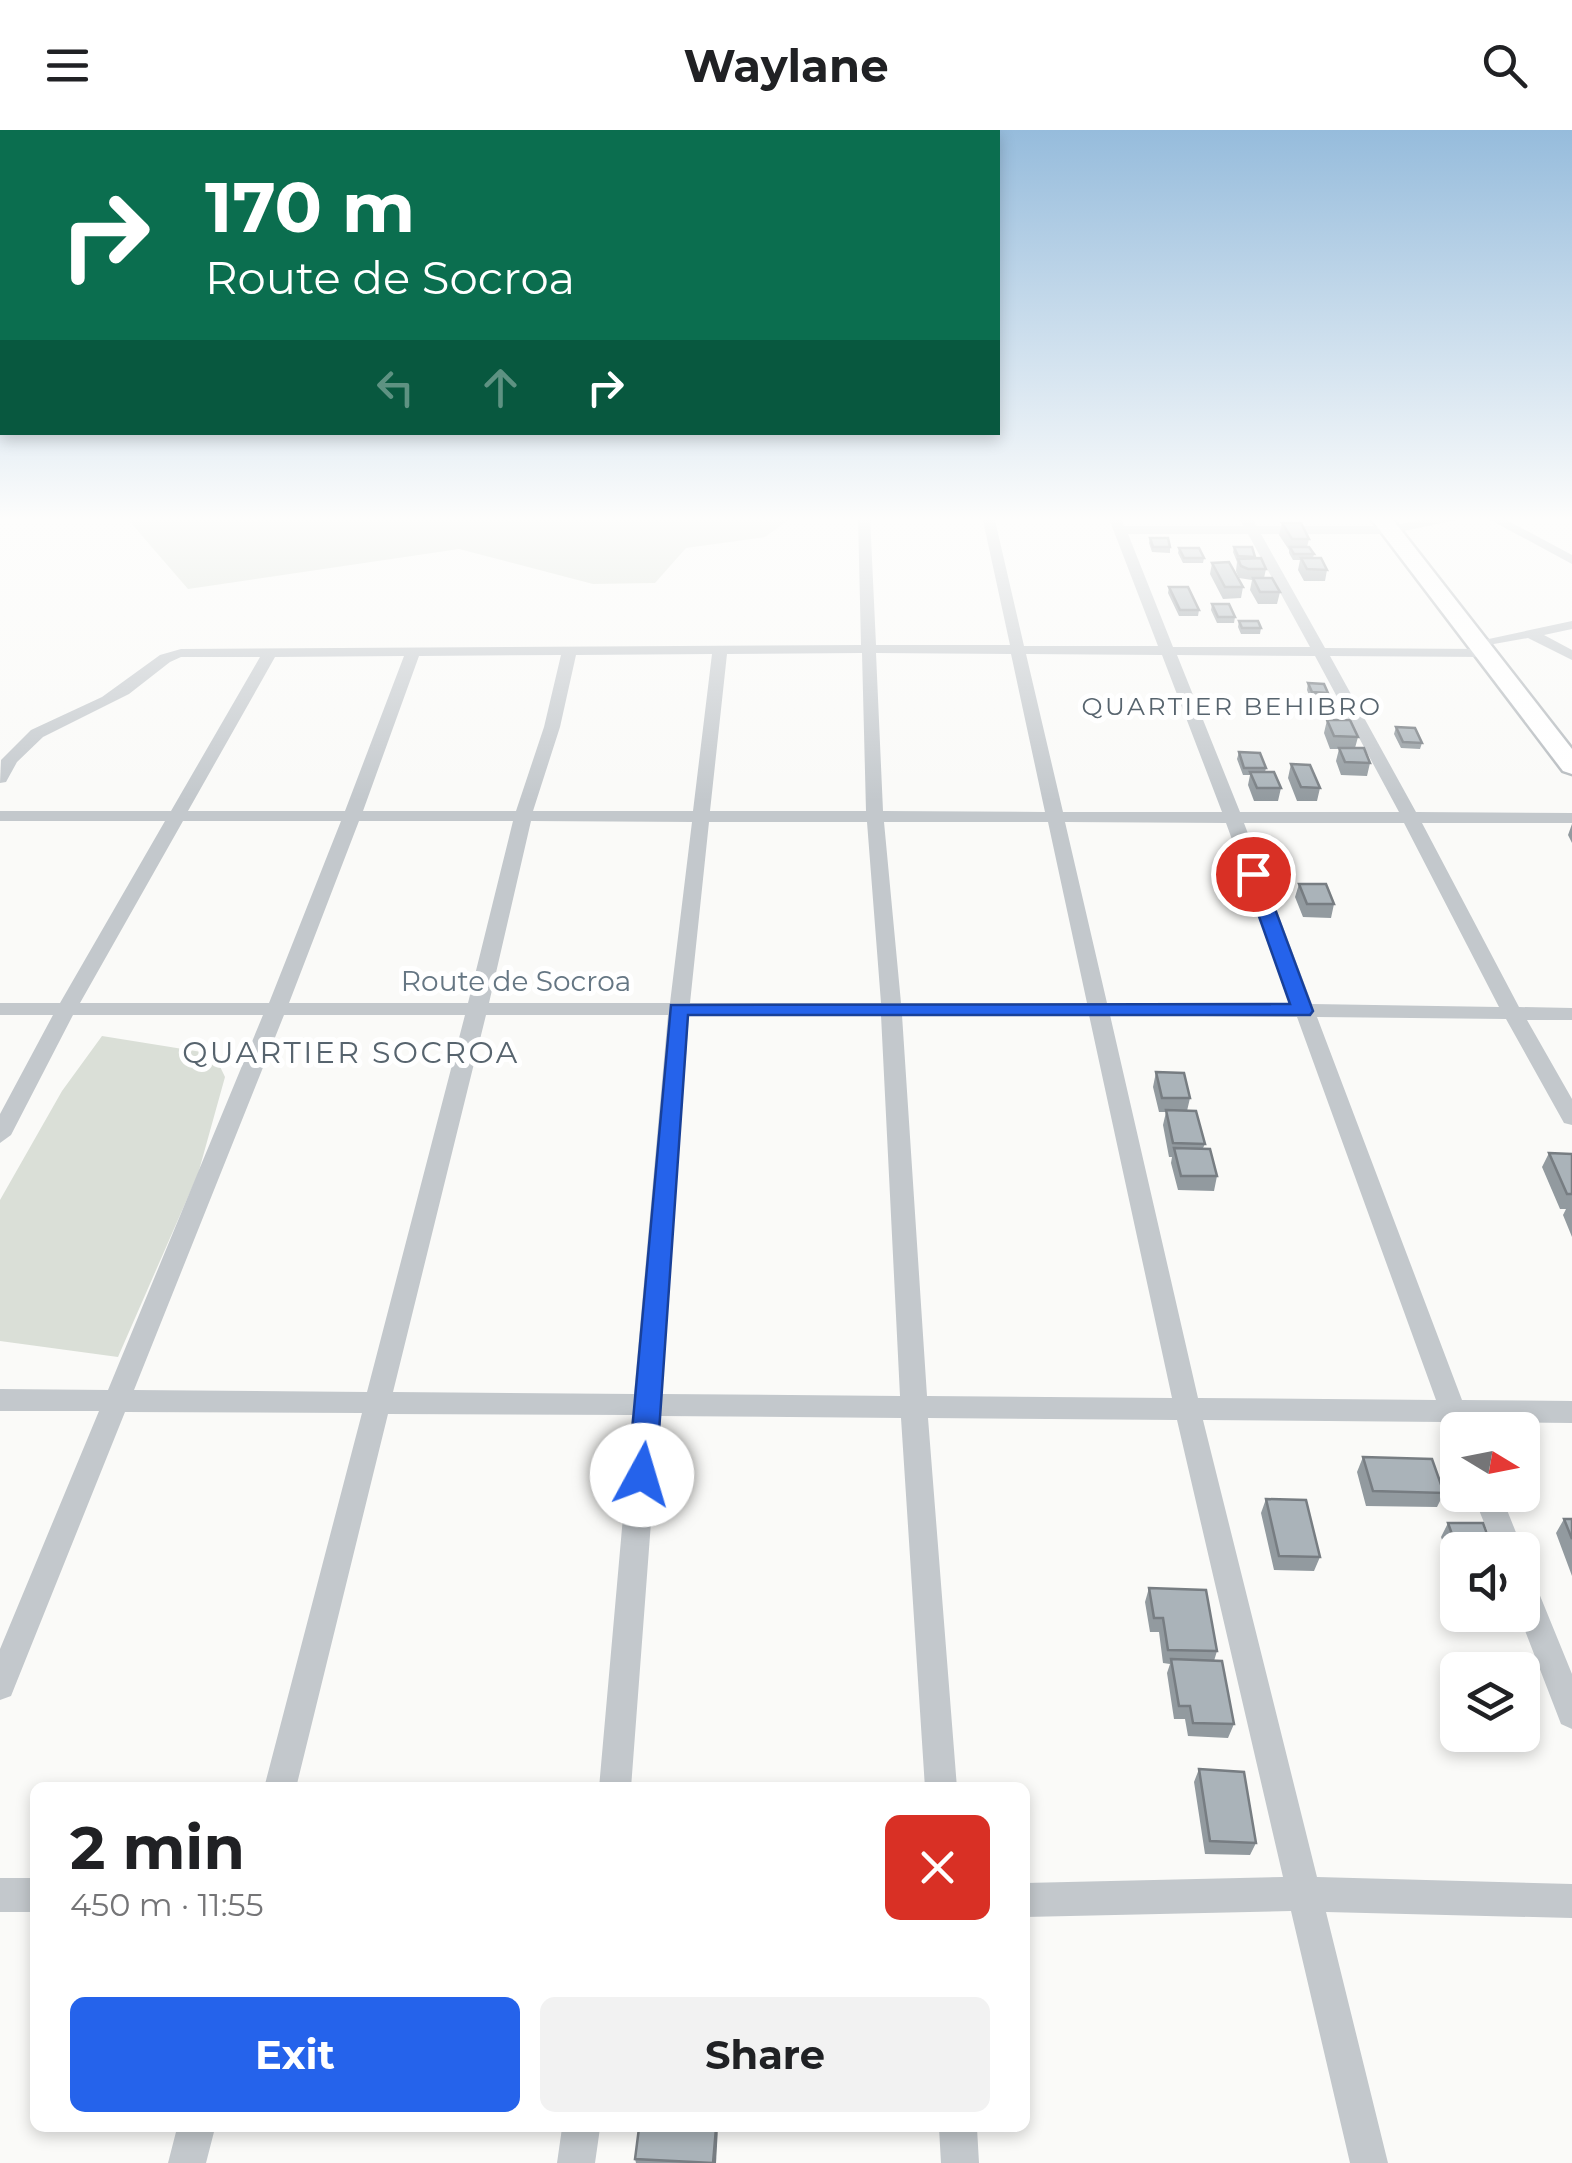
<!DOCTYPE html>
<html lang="en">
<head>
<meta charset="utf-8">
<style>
	:root { --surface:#fff; --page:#f2f2f2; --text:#202124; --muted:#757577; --accent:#2563eb }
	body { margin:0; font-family:Montserrat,sans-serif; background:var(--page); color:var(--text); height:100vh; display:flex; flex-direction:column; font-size:38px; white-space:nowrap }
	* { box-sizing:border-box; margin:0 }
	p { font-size:32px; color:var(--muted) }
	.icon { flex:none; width:55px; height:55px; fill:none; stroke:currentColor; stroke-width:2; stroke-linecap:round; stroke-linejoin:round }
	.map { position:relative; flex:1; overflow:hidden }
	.sheet { position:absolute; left:30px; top:1652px; width:1000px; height:350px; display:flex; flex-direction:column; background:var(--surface); border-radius:15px; box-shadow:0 5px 15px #0003 }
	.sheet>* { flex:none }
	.banner { position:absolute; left:0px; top:0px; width:1000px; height:305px; box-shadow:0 5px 15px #0003; background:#0b6e4f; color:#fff; overflow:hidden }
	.needle { width:65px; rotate:100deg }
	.fabs { position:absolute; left:1440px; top:1282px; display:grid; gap:20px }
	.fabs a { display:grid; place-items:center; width:100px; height:100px; border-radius:15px; background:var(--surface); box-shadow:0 5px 15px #0003; font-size:50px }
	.pin { position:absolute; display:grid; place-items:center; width:85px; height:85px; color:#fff; margin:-42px; border:5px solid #fff; border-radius:50%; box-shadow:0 2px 10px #0007 }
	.me { position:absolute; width:110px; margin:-55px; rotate:6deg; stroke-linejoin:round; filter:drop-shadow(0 0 8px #0008) }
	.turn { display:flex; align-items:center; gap:35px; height:210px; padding:0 40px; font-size:45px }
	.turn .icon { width:130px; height:130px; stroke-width:2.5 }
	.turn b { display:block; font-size:70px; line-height:85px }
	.lanes { display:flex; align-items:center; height:95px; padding:0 40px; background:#0003; justify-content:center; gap:50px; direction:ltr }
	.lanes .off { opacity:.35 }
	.round { display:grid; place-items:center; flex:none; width:105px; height:105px; border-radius:15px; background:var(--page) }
	.overview { display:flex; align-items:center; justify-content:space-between; height:170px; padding:0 40px }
	h1 { font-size:60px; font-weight:700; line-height:75px }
	.primary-button { display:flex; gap:20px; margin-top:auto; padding:20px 40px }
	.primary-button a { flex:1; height:115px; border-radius:15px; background:var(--accent); color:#fff; font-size:40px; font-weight:700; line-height:115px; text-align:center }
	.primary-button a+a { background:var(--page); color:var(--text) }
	header { display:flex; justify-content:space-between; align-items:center; height:130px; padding:0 40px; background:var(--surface); font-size:45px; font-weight:700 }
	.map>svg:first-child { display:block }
</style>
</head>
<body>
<header><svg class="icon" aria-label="menu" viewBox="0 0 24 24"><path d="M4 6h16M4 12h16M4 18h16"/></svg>Waylane<svg class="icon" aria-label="search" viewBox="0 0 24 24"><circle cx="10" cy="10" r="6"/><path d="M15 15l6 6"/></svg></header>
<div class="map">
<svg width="1572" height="2033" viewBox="0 0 1572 2033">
	<rect width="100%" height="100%" fill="#fafaf8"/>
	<path fill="#dadfd7" d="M125 386H794L765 407 686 418 655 453 593 454 459 419 188 459Z
		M102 906 214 924 225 947 198 1044 118 1227 0 1211V1070L62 961Z"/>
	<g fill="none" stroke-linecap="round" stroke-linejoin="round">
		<g stroke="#b5babe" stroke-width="5">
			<path id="primary" d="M1369 386H1390L1572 619V644L1563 641Z"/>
		</g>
		<path fill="#c3c8cc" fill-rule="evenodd" d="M858 386H870L876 515H1010L982 386H994L1024 516H1158L1108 386H1120L1124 396H1243L1238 386H1251L1256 396H1389L1446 386H1476L1389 404H1261L1325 518 1484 519 1491 523 1484 527 1330 526 1416 682 1572 683V693H1422L1519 877 1572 878V890H1527L1572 969V995L1564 993 1506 889 1317 887 1462 1270 1572 1271V1293L1470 1292 1473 1300H1458V1310L1450 1308 1444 1292 1203 1290 1317 1747 1572 1754V1788L1326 1782 1388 2033H1350L1291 1781 1025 1787V1753L1283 1747 1177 1290 928 1288 957 1658H925L901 1288 659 1286 631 1658H599L632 1285 388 1284 296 1658H264L362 1283 125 1282 15 1556 11 1566 0 1570V1519L99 1281H0V1259L108 1260 263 885H73L11 1005 0 1013V984L53 885H0V873H60L165 691H0V681H171L260 527H181L170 532 129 564 43 607 17 632 6 652 0 653 1 630 31 600 102 567 160 525 181 519 861 515ZM1128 404H1248L1310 517H1173ZM862 523 866 681H710L727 524ZM876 523 1011 524 1045 682 883 681ZM712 524 693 681H533L560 597 576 525ZM1026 524 1162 525 1222 682H1063ZM561 525 544 597 516 681H363L419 526ZM1177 525 1315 526 1399 682H1240ZM404 526 345 681H188L275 527ZM183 691H341L269 873H80ZM359 691H513L468 873H289ZM531 691 692 692 670 873H489ZM709 692H867L881 873H690ZM884 692H1048L1087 873H901ZM1065 692 1226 693 1292 874 1107 873ZM1244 693H1404L1499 877 1312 874ZM284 885H465L367 1262 134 1260ZM486 885H668L634 1264 393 1262ZM689 885H881L900 1266 661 1264ZM902 885H1089L1172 1268 927 1266ZM1110 885 1297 887 1436 1270 1198 1268Z
			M1483 386H1499L1572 425V434Z
			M1572 491V499L1544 505 1572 520V530L1528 508 1477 517 1470 513Z
			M1473 1365H1501L1523 1420 1522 1422 1495 1420Z
			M1522 1442 1532 1446 1572 1544V1599L1561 1594 1519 1485H1522Z
			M0 1748H35V1782H0Z
			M177 1998H215L206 2033H168Z
			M562 1998H600L595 2033H557Z
			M939 1998H977L979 2033H941Z"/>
		<use href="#primary" fill="#fff" fill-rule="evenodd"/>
	</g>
	<path fill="#929a9f" d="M1282 393 1309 409 1307 417 1314 424 1313 428 1327 440 1325 451H1304L1298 440 1300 430H1293L1289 423V420L1279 405Z
		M1150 408 1170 417V423L1152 422 1149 413Z
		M1234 417 1255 427V428L1266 439 1264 448 1280 462 1277 474H1258L1250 460 1252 450 1239 448 1236 441 1237 432 1233 422Z
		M1179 418 1204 428 1203 433H1183L1178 423Z
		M1212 433 1243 457 1241 468 1223 469 1210 444Z
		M1169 457 1199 480 1198 486H1179L1168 463Z
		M1212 474 1235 487 1234 493H1217L1211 480Z
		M1239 491 1261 498 1260 504H1241L1238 497Z
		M1308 553 1328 563 1327 569 1310 568 1307 560Z
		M1327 590 1358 607 1355 618 1370 633 1367 646 1341 645 1336 631 1339 619H1330L1324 603Z
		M1396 597 1422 613 1420 619 1401 618 1394 604Z
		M1239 622 1266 638 1265 642 1281 658 1278 671H1254L1248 655 1250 645H1243L1237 629Z
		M1291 634 1320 658 1317 671H1297L1288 648Z
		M1572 694V713L1568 705Z
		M1299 754 1334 774 1331 788 1303 787 1295 767Z
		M1156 942 1190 968 1187 981 1205 1014 1203 1018 1217 1046 1214 1061 1178 1060 1171 1033 1172 1027H1169L1163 995 1166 982H1159L1153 957Z
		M1549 1023 1572 1024V1107L1563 1085 1566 1079H1560L1542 1037Z
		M1363 1327 1444 1363 1437 1377 1366 1376 1357 1342Z
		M1266 1369 1320 1427 1314 1441 1274 1440 1261 1383Z
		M1564 1389H1572V1446L1556 1403Z
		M1448 1393 1458 1420V1453L1441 1407Z
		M1149 1458 1217 1521 1214 1531 1234 1594 1228 1608 1188 1606 1185 1589H1174L1167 1543 1170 1534 1163 1533 1159 1502H1150L1145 1472Z
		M1199 1639 1256 1713 1250 1725 1205 1724 1194 1652Z
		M635 2029 716 2033H636Z"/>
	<path fill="#777d82" d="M716 1998H718L716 2033H713Z"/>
	<path fill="#aab3b9" stroke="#777d82" stroke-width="2.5" d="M1282 393H1301L1309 409H1292Z
		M1150 408H1168L1170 417H1153Z
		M1234 417H1252L1255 427 1238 426Z
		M1290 417H1309L1314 424H1294Z
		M1179 418H1199L1204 428H1184Z
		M1261 428 1266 439H1248L1241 436 1238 429Z
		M1301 428H1321L1327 440 1307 439Z
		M1229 432 1243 457H1225L1212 433Z
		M1253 448H1272L1280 462H1260Z
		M1169 457H1188L1199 480H1180Z
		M1212 474H1229L1235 487H1218Z
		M1239 491H1258L1261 498H1242Z
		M1308 553 1324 554 1328 563 1312 562Z
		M1327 590H1350L1358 607 1334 606Z
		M1396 597 1415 598 1422 613 1403 612Z
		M1339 618H1364L1370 633 1345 632Z
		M1239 622 1260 623 1266 638H1244Z
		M1291 634 1310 635 1320 658 1301 657Z
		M1250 642H1274L1281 658H1257Z
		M1299 754H1326L1334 774H1307Z
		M1156 942 1184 943 1190 968H1162Z
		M1166 980 1196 981 1205 1014 1173 1013Z
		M1174 1018 1210 1019 1217 1046H1181Z
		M1549 1023 1572 1024V1064H1567Z
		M1363 1327 1432 1329 1444 1363 1373 1361Z
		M1266 1369 1306 1370 1320 1427 1279 1426Z
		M1564 1389H1572V1409Z
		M1448 1393H1483L1493 1420H1458V1421Z
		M1149 1458 1206 1460 1217 1521 1168 1520 1163 1488H1154Z
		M1171 1529 1222 1531 1234 1594 1193 1593 1190 1576H1179Z
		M1199 1639 1244 1642 1256 1713 1210 1711Z
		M639 1998H716L713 2033 635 2029Z"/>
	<linearGradient id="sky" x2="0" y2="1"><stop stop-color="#96bcdc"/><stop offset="0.58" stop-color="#fdfdfc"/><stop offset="1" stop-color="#fdfdfc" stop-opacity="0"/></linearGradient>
	<rect width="1572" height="671" fill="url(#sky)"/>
	<path fill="#2563eb" stroke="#184099" stroke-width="2.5" d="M1253 739 1262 744 1313 881 1310 885H688L656 1345 652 1353 642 1357 632 1353 628 1345 671 875 1290 874 1244 744Z"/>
	<g text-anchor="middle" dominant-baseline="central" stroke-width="10" stroke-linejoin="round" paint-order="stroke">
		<g font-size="25" letter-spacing="2.5" fill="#57646e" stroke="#fff">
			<text x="1232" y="576">QUARTIER BEHIBRO</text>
		</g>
		<g font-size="28" fill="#657683" stroke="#fff">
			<text x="516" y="851">Route de Socroa</text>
		</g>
		<g font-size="30" letter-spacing="2.5" fill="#57646e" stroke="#fff">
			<text x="351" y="922">QUARTIER SOCROA</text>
		</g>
	</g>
</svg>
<div class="fabs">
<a><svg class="needle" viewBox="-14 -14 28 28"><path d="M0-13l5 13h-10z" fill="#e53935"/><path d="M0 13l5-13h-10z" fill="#757577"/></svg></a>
<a><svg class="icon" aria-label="sound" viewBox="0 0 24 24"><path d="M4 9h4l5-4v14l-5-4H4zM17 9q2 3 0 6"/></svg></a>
<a><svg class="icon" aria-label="layers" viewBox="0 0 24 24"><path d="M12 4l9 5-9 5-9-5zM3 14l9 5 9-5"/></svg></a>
</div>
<div class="pin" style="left:1253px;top:744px;background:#d93025"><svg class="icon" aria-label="arrive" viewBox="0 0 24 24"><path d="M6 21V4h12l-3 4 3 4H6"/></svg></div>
<svg class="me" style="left:642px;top:1345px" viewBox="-20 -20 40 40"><circle r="19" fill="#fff"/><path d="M0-13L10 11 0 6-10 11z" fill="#2563eb"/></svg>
<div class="banner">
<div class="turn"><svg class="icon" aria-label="right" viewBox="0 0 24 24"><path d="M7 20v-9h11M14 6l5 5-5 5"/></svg><div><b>170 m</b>Route de Socroa</div></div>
<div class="lanes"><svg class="icon off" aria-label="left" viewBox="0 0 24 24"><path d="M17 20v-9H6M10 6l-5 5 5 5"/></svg><svg class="icon off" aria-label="ahead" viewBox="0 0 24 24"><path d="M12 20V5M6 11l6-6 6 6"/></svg><svg class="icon" aria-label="right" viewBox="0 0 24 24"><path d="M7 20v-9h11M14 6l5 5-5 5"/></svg></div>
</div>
<section class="sheet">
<div class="overview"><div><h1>2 min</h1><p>450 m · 11:55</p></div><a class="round" style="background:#d93025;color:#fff"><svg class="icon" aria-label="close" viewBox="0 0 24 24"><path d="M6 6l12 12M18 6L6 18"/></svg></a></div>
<div class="primary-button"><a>Exit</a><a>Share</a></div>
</section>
</div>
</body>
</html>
